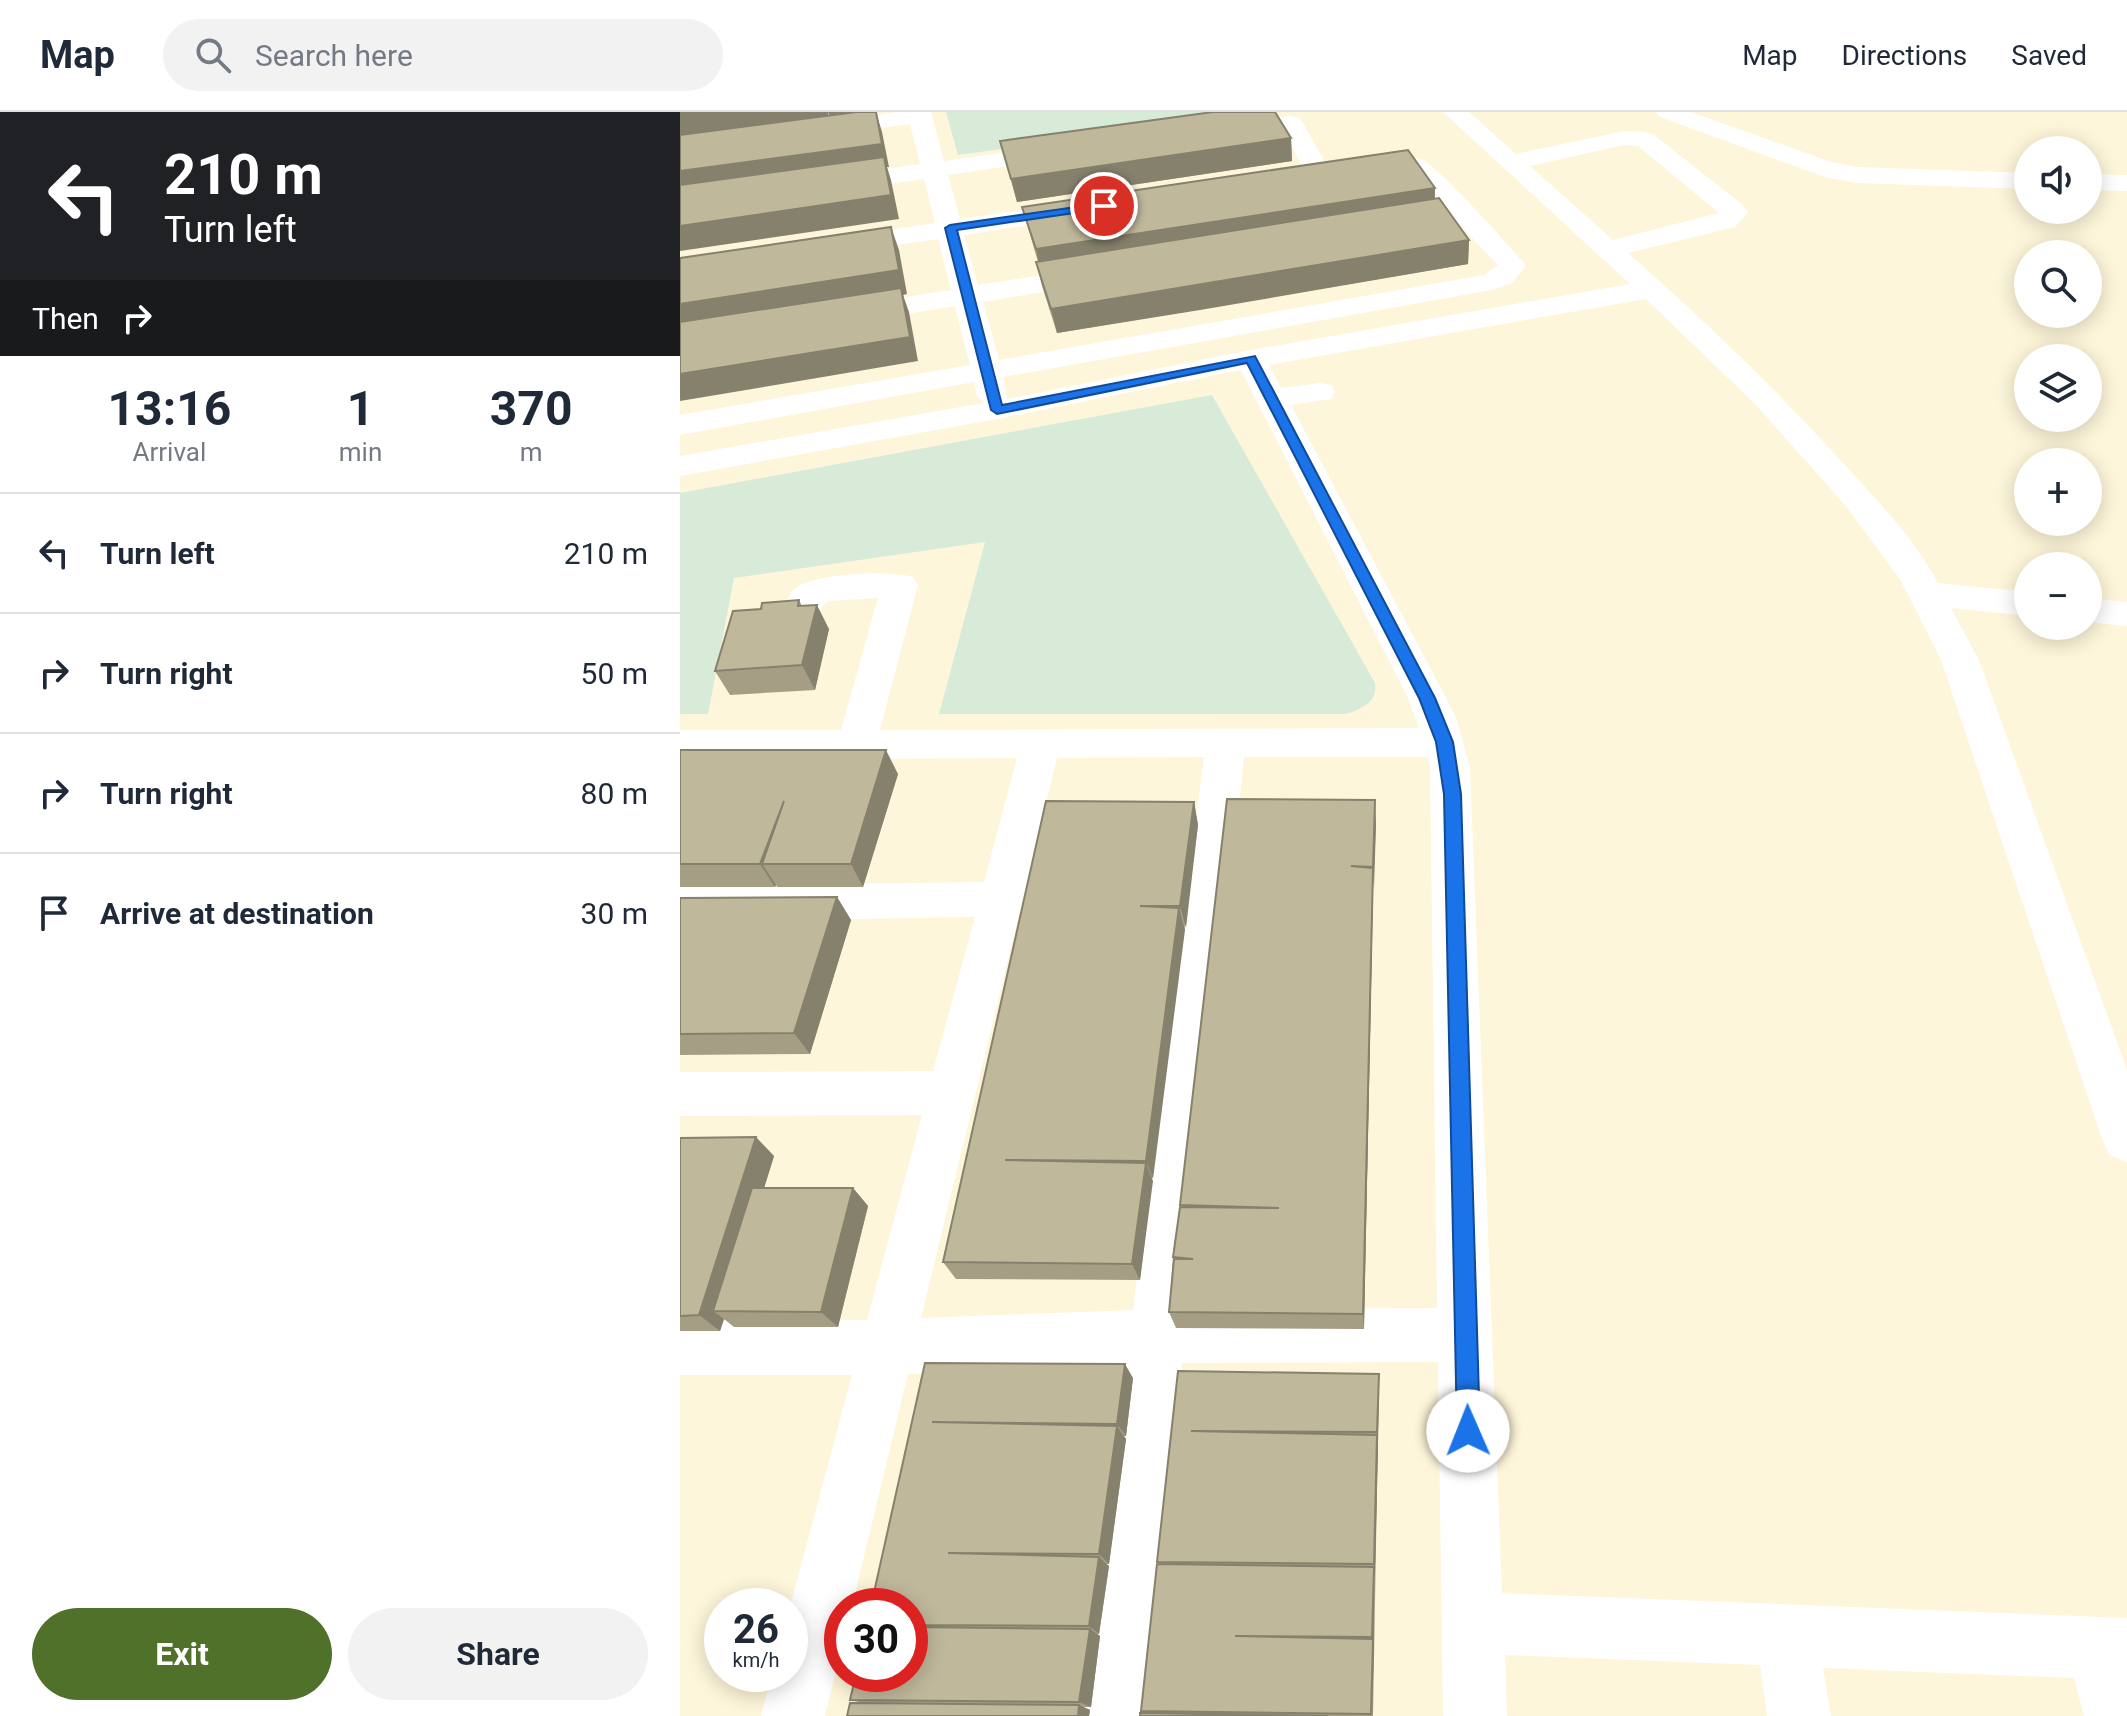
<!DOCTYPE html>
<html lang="en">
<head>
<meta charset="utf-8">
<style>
	:root { --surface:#fff; --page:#f2f2f3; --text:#1f2937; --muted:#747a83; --line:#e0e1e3; --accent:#4f7129 }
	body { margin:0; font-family:Roboto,sans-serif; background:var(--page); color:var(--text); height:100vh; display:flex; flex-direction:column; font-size:30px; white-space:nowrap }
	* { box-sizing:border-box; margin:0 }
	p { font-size:26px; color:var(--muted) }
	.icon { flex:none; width:44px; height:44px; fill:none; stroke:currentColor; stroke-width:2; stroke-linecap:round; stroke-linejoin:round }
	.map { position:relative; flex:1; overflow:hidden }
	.panel { display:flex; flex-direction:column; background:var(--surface); width:680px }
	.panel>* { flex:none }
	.top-card { background:#202124; color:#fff; overflow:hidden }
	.fabs { position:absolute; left:1334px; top:24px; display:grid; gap:16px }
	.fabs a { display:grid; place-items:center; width:88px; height:88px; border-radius:50%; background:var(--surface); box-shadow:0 4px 20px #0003; font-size:40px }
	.speed { position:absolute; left:24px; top:1476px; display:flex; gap:16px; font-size:40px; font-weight:700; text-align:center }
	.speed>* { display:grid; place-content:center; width:104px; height:104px; border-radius:50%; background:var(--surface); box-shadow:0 4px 20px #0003; line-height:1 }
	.speed small { font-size:20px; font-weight:400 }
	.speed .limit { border:12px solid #d22; background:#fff; color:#111 }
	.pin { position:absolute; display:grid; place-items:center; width:68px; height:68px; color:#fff; margin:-34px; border:4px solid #fff; border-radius:50%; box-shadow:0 2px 8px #0007 }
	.me { position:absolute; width:88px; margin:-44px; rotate:359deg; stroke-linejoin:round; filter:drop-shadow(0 0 6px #0008) }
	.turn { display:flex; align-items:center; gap:28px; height:168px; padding:0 32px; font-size:36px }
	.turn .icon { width:104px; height:104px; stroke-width:2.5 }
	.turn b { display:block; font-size:56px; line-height:68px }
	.then { display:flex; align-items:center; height:76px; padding:0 32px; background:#0003; gap:16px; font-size:30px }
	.eta { display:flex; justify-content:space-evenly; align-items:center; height:136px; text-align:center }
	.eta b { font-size:48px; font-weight:700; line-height:56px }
	.cta { display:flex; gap:16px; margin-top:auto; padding:16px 32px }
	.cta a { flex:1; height:92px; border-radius:48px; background:var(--accent); color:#fff; font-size:32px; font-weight:700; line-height:92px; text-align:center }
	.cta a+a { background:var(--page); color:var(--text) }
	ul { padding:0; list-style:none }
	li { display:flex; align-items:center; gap:24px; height:120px; padding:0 32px; border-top:2px solid var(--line) }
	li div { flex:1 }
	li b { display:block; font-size:30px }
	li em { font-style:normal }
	header { display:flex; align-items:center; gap:48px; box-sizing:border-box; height:112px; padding:0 40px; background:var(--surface); border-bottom:2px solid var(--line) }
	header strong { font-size:38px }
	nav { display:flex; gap:44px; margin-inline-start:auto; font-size:28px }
	.search { width:560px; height:72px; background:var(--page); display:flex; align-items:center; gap:20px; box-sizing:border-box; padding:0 28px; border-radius:44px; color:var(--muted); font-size:30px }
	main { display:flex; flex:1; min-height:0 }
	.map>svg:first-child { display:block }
</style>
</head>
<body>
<header>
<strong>Map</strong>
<div class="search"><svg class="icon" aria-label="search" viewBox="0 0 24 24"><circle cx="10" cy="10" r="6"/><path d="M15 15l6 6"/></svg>Search here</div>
<nav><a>Map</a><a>Directions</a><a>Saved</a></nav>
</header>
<main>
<section class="panel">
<div class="top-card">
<div class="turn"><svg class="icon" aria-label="left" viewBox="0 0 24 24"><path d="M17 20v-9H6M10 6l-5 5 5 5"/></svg><div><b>210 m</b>Turn left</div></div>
<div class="then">Then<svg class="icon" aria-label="right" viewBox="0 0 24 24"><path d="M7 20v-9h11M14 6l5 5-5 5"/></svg></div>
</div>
<div class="eta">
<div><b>13:16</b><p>Arrival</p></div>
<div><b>1</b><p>min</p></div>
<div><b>370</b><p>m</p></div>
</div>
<ul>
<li><svg class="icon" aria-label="left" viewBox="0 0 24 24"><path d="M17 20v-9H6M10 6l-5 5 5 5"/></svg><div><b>Turn left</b></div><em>210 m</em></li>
<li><svg class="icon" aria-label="right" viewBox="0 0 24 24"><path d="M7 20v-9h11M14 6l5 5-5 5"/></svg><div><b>Turn right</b></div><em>50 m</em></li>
<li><svg class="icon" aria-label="right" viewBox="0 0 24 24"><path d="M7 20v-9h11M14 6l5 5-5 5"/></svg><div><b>Turn right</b></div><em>80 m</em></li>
<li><svg class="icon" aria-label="arrive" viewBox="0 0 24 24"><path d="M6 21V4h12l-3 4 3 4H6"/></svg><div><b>Arrive at destination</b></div><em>30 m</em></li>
</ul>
<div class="cta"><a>Exit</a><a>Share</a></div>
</section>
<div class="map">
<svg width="1447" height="1604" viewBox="0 0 1447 1604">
	<rect width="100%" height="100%" fill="#fef6da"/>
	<path fill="#d7ebd8" d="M266 0H587L278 43Z
		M532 283 695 571C698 590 681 598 665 602H259L305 430 54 466 28 602H0V381Z"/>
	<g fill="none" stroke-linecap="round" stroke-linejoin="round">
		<path fill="#fff" fill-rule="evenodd" d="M216 0H251L264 49 385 32 394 34 397 39 394 44 385 46 268 63 280 107 403 89 412 91 416 97 412 103 403 105 284 123 298 173 422 154 432 156 436 162 432 168 422 170 303 190 319 248 804 163 818 153 729 60H676L672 55 676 50C696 45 723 40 743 48 756 53 835 139 846 154L832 171 812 178 323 265 327 287 571 238 950 172 763 0H789L836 42 944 19 964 20 973 22 1064 94 1068 100 1055 115 948 141C1023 207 1095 276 1163 351 1196 387 1235 427 1258 471L1348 480V504L1271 496 1299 548 1447 958V1050L1429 1043 1422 1027 1261 548 1220 467 1165 393 1075 292 966 187 589 253 601 276 640 271 651 273 655 280 651 287 611 293 766 586 777 608 790 656 822 1481 1447 1506V1604H1404L1394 1566 1143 1556 1151 1604H1087L1080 1553 825 1543 827 1604H763L758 1250 502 1251 465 1604H401L446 1253 228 1262 172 1494H162V1534L145 1604H81L92 1562H110V1495L172 1263H0V1209L187 1208 242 1003 0 1004V960L253 959 295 805 0 810V774L304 770 337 646 0 648V618H161L198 486 149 489 143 493 134 518 121 521 108 518 103 509C105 500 106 485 113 478 130 461 210 458 233 465L238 473 200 618 739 616 728 586 561 258 317 307 0 364V344L304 291 297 284 294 270 0 323V303L290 253 275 194 166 212 156 209 152 203 156 197 166 194 271 178 258 127 155 142 145 140 141 134 145 128 155 126 255 111 244 67 153 80 144 77 140 72 144 67 153 64 240 52 230 12 139 25 130 23 127 18 130 13 139 11ZM944 33 958 34 1039 101 933 128 850 54ZM524 645 453 1198 241 1206 377 646ZM564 645H747L750 656 757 1196 507 1197Z
			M976 0H1011L1151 50 1178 55 1348 61V77L1178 71 1145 65 980 5Z
			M611 4 620 6 623 11 652 63 648 68H630L603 19 541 25 532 23 529 18 532 13 541 11Z
			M1408 62 1447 63V79L1408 78Z
			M1408 486 1447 490V514L1408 510Z"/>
	</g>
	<path fill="#a59e85" d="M611 26 612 49 337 90 320 29Z
		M755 76V87L789 128 788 152 377 221 362 174 356 150H358L342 95Z
		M119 488 122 494 149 517 135 578 50 583 35 559 81 497Z
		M0 638 218 662 183 775H97L96 773 95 775H0Z
		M514 690 518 713 472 1067 460 1168 276 1167 263 1150Z
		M696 712 693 777 684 1217 496 1216 489 1200 493 1145 500 1093Z
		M157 785 171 808 130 942 0 943V786Z
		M0 1026 94 1044 84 1076H173L188 1094 158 1215H54L44 1207 40 1219H0Z
		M245 1251 453 1266 446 1324H444L446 1327 429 1452H426L429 1454 419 1522H417L420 1524 411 1595H403L410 1598 409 1604H167L183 1591 170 1588 230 1562V1494Z
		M498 1259 699 1262 693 1604H460L465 1601 461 1599 479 1452 477 1450Z"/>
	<path fill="#86816c" d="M0 0H148V4L0 23Z
		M148 0H173L149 3Z
		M196 0 202 20 209 55H207L211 68 219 107 0 139V59Z
		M611 26 612 49 337 90 331 67Z
		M755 76 754 100 361 161 356 137Z
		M211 115 219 138 227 182 223 183 229 200 238 249 0 289V192Z
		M789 128 788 152 520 198 377 221 371 197Z
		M137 493 149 517 135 578 122 553Z
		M206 638 218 662 183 775 171 752Z
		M695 688 696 712 694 777 693 755Z
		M104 689 82 752 96 773 95 775 80 752Z
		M514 690 518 713 506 816 500 794Z
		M693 756V779L684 1217 683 1202Z
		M157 785 171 808 130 942 114 921Z
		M499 796 505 818 473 1067 466 1049Z
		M76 1025 94 1044 46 1199H33L44 1207 40 1219 19 1203Z
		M466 1051 473 1069 460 1168 452 1152Z
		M173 1076 188 1094 158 1215 141 1200Z
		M445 1252 453 1266 446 1324 437 1312Z
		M699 1262V1276L698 1333 697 1320Z
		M437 1314 446 1327 429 1452 419 1442Z
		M697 1323 698 1336 695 1461 694 1452Z
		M419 1445 429 1454 419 1522 409 1514Z
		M694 1455V1534L692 1604V1525Z
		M410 1517 420 1524 411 1595 399 1590Z
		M399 1593 410 1598 409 1604H398Z"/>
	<path fill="#c0b89b" stroke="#86816c" stroke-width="2" d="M176 0H196L202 32 0 59V23Z
		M533 0H595L611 26 331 67 320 29Z
		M728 38 755 76 356 137 342 95Z
		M204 45 211 83 0 114V73Z
		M759 86 789 128 371 197 356 150Z
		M211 115 219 158 0 192V146Z
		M221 176 230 225 0 262V210Z
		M119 488 118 494 137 493 122 553 35 559 53 499 81 497 82 491Z
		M0 638H206L171 752H82L104 689 80 752H0Z
		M547 687 695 688 693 755 671 754 693 756 683 1202 489 1200 494 1147H513L493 1145 500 1095 599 1096 500 1093Z
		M366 689 514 690 500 794H460L499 796 466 1049 325 1048 466 1051 452 1152 263 1150Z
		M157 785 114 921 0 922V786Z
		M76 1025 19 1203 0 1204V1026Z
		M72 1076H173L141 1200 33 1199Z
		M245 1251 445 1252 437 1312 252 1310 437 1314 419 1442 268 1441 419 1445 409 1514 230 1513V1494H191Z
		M498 1259 699 1262 697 1320 511 1319 697 1323 694 1452 477 1450Z
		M477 1452 694 1455 692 1525 555 1524 693 1527 691 1602 461 1599Z
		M230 1515 410 1517 399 1590 170 1588 176 1562H230Z
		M170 1591 399 1593 398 1604H167Z
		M460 1601 648 1604H460Z"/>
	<path fill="#1a73e8" stroke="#114b97" stroke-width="2" d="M424 91 429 94 428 96 277 118 322 293 575 244 755 586 773 630 781 682 800 1319 797 1327 788 1331 780 1327 777 1319 764 682 756 630 739 586 567 251 317 302 311 298 265 116 270 113Z"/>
</svg>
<div class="fabs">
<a><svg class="icon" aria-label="sound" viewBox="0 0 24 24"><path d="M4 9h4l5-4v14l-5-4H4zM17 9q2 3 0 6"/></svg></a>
<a><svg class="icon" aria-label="search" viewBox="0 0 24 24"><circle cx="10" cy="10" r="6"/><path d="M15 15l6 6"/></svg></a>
<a><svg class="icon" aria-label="layers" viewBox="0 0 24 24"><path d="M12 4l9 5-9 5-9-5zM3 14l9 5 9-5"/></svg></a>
<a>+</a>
<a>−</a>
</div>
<div class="speed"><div>26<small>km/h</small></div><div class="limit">30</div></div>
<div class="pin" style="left:424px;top:94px;background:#d93025"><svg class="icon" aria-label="arrive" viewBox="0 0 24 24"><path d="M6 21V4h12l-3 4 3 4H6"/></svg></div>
<svg class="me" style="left:788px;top:1319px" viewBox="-20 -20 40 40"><circle r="19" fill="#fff"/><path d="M0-13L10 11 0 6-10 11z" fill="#1a73e8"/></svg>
</div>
</main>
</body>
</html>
